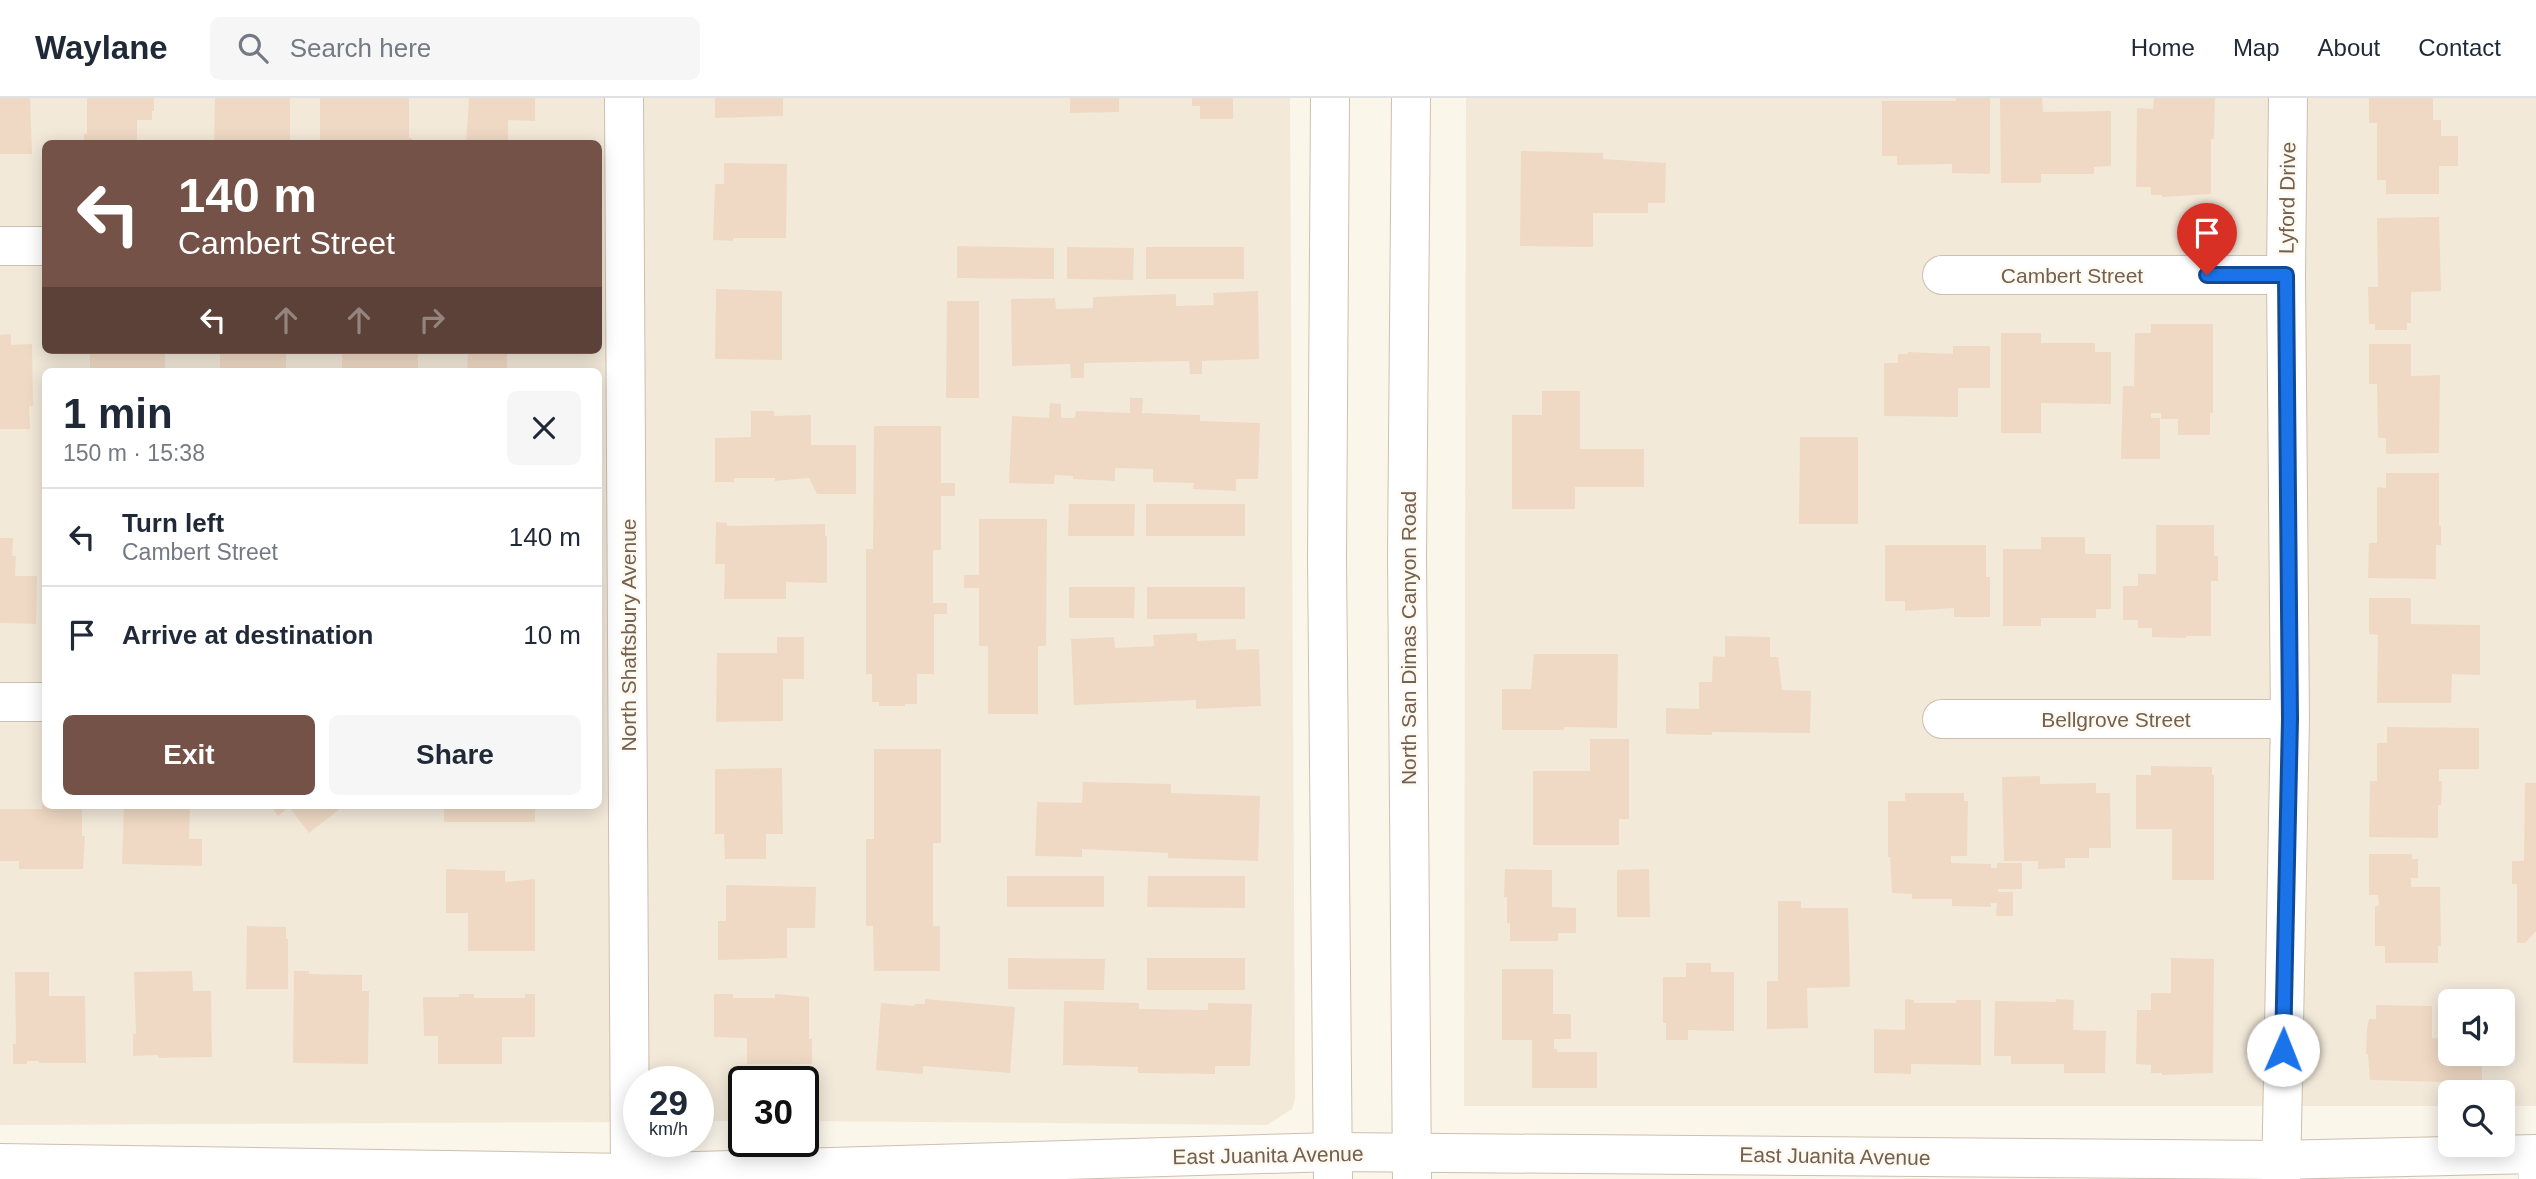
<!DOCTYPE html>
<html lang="en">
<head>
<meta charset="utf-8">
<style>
	:root { --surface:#fff; --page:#f6f6f7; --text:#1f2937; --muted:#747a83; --line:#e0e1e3; --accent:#745247 }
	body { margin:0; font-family:Arial,sans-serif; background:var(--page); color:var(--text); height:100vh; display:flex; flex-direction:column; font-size:26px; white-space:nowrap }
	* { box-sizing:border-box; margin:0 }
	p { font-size:23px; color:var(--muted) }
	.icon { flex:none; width:38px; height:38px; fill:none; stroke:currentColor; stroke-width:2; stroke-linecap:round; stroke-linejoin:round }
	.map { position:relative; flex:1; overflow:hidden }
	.side { position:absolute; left:42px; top:270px; width:560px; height:441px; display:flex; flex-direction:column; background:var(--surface); border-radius:10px; box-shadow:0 4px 18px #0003 }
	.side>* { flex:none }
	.guide { position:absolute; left:42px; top:42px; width:560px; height:214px; border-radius:10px; box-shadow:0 4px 18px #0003; background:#745247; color:#fff; overflow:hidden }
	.buttons { position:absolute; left:2438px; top:891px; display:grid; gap:14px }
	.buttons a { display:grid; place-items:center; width:77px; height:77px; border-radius:10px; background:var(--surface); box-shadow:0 4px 18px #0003; font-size:35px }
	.speed { position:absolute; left:623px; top:968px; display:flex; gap:14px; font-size:35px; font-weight:700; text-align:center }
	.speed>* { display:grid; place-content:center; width:91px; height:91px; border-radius:50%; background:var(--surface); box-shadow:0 4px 18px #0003; line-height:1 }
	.speed small { font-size:18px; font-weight:400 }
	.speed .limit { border:4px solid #111; border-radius:10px; background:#fff; color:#111 }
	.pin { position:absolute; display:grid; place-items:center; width:60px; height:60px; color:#fff; margin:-72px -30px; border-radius:50% 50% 50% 0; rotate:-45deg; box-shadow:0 0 7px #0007 }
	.pin .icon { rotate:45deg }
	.me { position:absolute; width:77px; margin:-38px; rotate:1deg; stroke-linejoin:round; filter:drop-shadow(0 0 5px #0008) }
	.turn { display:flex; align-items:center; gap:24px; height:147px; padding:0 21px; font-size:32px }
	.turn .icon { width:91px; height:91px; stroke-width:2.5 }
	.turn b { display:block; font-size:49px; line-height:60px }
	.lanes { display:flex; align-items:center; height:66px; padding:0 21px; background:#0003; justify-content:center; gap:35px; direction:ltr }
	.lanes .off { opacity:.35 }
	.round { display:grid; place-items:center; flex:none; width:74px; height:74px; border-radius:10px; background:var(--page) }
	.headline { display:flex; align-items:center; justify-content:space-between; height:119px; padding:0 21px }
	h1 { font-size:42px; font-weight:600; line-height:52px }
	.primary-button { display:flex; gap:14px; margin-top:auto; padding:14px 21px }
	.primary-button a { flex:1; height:80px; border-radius:10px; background:var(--accent); color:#fff; font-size:28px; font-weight:600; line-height:80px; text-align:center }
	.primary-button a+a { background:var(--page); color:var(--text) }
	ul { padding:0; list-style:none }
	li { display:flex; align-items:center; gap:21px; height:98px; padding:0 21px; border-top:2px solid var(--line) }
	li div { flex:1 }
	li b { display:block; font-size:26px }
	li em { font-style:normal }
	header { display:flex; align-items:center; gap:42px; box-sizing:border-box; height:98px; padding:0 35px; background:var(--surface); border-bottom:2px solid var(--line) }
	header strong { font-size:33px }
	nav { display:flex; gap:38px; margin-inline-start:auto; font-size:24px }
	.search { width:490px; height:63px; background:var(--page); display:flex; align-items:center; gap:18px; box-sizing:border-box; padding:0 24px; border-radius:10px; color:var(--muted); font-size:26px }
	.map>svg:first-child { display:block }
</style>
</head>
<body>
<header>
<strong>Waylane</strong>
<div class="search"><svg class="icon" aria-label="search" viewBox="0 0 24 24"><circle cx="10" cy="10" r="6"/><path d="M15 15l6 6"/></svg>Search here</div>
<nav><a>Home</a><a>Map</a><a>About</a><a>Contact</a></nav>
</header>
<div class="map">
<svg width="2536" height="1081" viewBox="0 0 2536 1081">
	<rect width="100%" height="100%" fill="#fbf6ea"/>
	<path fill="#f2e9d9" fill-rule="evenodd" d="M0 0H1290L1295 1001 1292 1011 1267 1027 803 1023V984H744V1023H698V984H639V1024L0 1027ZM46 46H598V252H46ZM46 273H598V707H46Z
		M1466 0H2536V1008H2503L2502 994H2450V1008H1464ZM2450 903H2502V956H2450Z"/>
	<path fill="#efd9c4" d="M0 0H30L32 56H0Z
		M87 0H154V13H152V22H137V46H84V36H87Z
		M215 0H290V45L214 46Z
		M320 0H409V40H412V46H320Z
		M469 0H535V23L508 22V46H466Z
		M715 0H783V18L715 20Z
		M1070 0H1119V14L1070 15Z
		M1192 0H1233V21H1200V8H1192Z
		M1956 0H1990V76L1952 75V66L1897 67V58H1882V3H1956Z
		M2000 0H2042L2043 14 2111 13V68L2094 69V76H2041V85H2001Z
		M2154 0H2215L2214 41H2211V96L2162 99V97H2151V89H2136L2137 10 2153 11Z
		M2369 0H2433V22H2441V38H2458V68H2439V96H2386V82H2377V25H2369Z
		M1521 53 1603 55V61L1666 65 1665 105H1648V115H1593V149L1520 148Z
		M724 65 787 66 786 140H733V143L713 142 715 86H724Z
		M2439 119 2441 193 2411 194V225H2407V232H2375V226H2369L2368 189H2378L2377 120Z
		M957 148 1054 150V181L957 180Z
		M1067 149 1134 150 1133 182 1067 181Z
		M1146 149H1244V181H1146Z
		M716 191 782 193V262L715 261Z
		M1258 193 1259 261 1202 263V276H1190L1189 263 1084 265V280H1071L1070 266 1012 268 1011 201 1055 200 1056 211 1093 210V199L1176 196V208L1214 207 1213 195Z
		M947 203H979V300H946Z
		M2151 226H2213V315H2210V337H2178V321H2161V315H2151V320H2160V361H2121L2123 288H2134L2135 235H2151Z
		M2001 235H2041V245H2095V254H2111V306L2041 305V335H2001Z
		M11 236V247L32 246 33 308H29L30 331H0V237Z
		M2369 246H2411V278L2440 277 2439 355 2386 356V340H2378L2377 286H2369Z
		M1953 248H1990V290H1958V319L1884 318V265H1898V256H1908V254L1953 256Z
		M90 252H165V273H90Z
		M220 252H286V273H220Z
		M342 252H418V273H342Z
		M465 252H507V270H535V273H467L468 255H464Z
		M1542 293H1580V351H1644V389H1575V411H1512V317H1542Z
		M1130 300H1143L1142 315 1200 317V323L1260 325 1258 381H1236V393L1193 391 1194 385 1153 384V371L1115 370V383L1073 381V378L1055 377 1054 386 1009 385 1012 318 1049 320 1050 305 1061 306V320H1075L1076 313 1130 315Z
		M751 313H774V318L811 317V347H856V396H817L809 380 775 383V380H734V384H715V340L751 339Z
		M874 328H941V385H955V398H941V452H933V505H947V516H934V576H917V606H905V608H879V604H872V576H866V451H873Z
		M1800 339H1858V426H1799Z
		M2386 375H2439V428H2441V447H2436V481L2368 480 2369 445H2377V389L2386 390Z
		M1069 406H1135L1134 438H1068Z
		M1146 406H1245V438H1146Z
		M979 421H1047L1046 548H1038V616H988V548H979V490H964V477H979Z
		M716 424 727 425V428L825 426V438H827V485L786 484V501H724L725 466H715Z
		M2156 427H2214V458H2218V483H2211V538H2186V540L2152 539V530H2138V522H2123V488H2138V476H2156Z
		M2041 439H2085V456H2111V511H2096V520H2041V528H2003V451H2041Z
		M0 440H13L12 458H16L15 478H37L36 526 0 525Z
		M1885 447H1986V479H1990V519H1954V510L1905 513V503H1885Z
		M1069 489H1135L1134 520H1069Z
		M1147 489H1245V521H1147Z
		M2369 500H2411V526L2480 527V577L2452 576 2451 605H2377L2378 537 2369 536Z
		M1197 535V543L1236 541V552L1259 551 1261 608 1196 611V602L1074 607 1071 541 1114 539 1115 550 1154 548 1153 537Z
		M1725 538 1770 539V559H1778L1782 592 1811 593 1810 635 1712 634V637L1666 636V610L1699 611V584H1712L1713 558 1725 559Z
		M777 539H804V581H783V623L716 624 717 555H777Z
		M1534 556H1618L1617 630 1564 629V632H1502V591H1531Z
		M2387 629 2479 630V671H2439V683H2442L2441 707H2438V740L2369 739 2370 683H2377V645H2387Z
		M1590 641H1629V721H1619V747H1533V673H1590Z
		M874 651H941V745H933V828H940V873H874L873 828H866V741H874Z
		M2151 668 2212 669V677H2214V782H2172V731H2136V677H2151Z
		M782 670 783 736H766V761H725L724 736H715V671Z
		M42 678H46V707H82V738H85L83 771H19V763H0V711H42Z
		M2040 678V686L2096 685V695H2110L2111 750H2089V760H2065V770L2038 771V763H2004L2002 679Z
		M1083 684 1171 686V695L1260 698 1258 763 1168 760V755L1082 751V759L1035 758 1037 704 1082 705Z
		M2525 685H2536V833L2525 845H2517V786H2512V763H2524Z
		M1905 695H1964V703H1968L1967 758H1951V765L1991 766V770H1997V765H2022V791H1998V794H2013V818H1996L1997 805H1991V809L1952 808V801H1912V796L1892 795 1890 759H1888V703H1905Z
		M124 707H190L189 741H202V768L122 766Z
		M270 707H345L309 735 289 709 278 718Z
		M444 707H535V724H444Z
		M2369 756H2412V761H2418V780H2411V789H2440L2441 848H2438V865H2385V848H2375V808H2379L2378 797H2369Z
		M446 771 505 773V784L535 781V853H468V815H446Z
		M1505 771 1552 772V809L1576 810V835H1558V843H1510V825H1507V799H1504Z
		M1649 771 1650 819H1617V772Z
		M1007 778H1104V809H1007Z
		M1148 778H1245V810L1147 809Z
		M726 787 816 789 815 830H787V860L718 862V823H726Z
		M1778 803H1801V810H1848L1850 889 1807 890 1808 930 1767 931V883H1778Z
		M247 828 286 829V841H288V891H246Z
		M1008 860 1105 861 1104 892 1008 891Z
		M1147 860H1245V892H1147Z
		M2171 860 2214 861 2213 975 2162 977V975H2151V967L2136 966 2137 912H2151V895H2171Z
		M1686 865H1711V874H1734V933L1688 932V942H1666V925H1663V879H1686Z
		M1502 871H1553V916H1571V941H1554V951H1557V954H1597V990H1532V942H1502Z
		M192 873 193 893H211L212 959 159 960 158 957 133 958V936H136L134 874Z
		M294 873H309V876L362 877V893H369L368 966 293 965Z
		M15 874H49V898H85L86 965H39V963H27V966H13V946H16Z
		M459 896H474V900H525V896H535V939H502V966H438V938H424L423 899H459Z
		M714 896H733V900H775V896L809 899V941H812V966H747V940L714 939Z
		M925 901 1015 909 1010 975 923 968V976L876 972 881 905 915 908V906H925Z
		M1905 901 1914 902V905H1956V902H1981V967L1911 966V976L1874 975V931L1905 932Z
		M2056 901 2074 902 2073 932 2106 933 2105 975H2064V966H2011V958H1994L1995 903 2056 904Z
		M1064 903 1139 905V911L1208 912V905L1252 906 1250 968H1215V976L1138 975V969L1063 967Z
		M2376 907 2432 908V940L2450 941V956H2482V985L2370 982 2368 956H2366L2367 931 2369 921H2376Z"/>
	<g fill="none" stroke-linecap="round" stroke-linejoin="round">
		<g stroke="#cdbfb1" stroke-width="24">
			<path id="service" d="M2530 1056V1081"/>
		</g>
		<g stroke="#cdbfb1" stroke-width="40">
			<path id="minor" d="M624 0 630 1075
				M0 148H46
				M1942 177H2286
				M0 604H46
				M1942 621H2290
				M2281 1081 2290 621 2286 177 2288 0"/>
		</g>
		<g stroke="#cdbfb1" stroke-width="40">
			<path id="tertiary" d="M0 1065 630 1075 1333 1054 2280 1062 2536 1056"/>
		</g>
		<g stroke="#cfc0ae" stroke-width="40">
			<path id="secondary" d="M1330 0 1327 461 1333 1081
				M1411 0 1407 459 1412 1081"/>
		</g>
		<use href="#service" stroke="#fff" stroke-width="23"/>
		<use href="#minor" stroke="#fff" stroke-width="38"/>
		<use href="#tertiary" stroke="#fff" stroke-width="38"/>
		<use href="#secondary" stroke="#fff" stroke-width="38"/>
	</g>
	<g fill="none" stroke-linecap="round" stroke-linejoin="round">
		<g stroke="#114b97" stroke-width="18">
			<path id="route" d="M2207 177H2286L2290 621 2283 952"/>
		</g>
		<use href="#route" stroke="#1a73e8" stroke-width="12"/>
	</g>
	<g text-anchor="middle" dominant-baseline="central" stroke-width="5" stroke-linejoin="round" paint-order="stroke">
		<g font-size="21" fill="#74604f" stroke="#fefaf1">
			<text transform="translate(2287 100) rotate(-89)">Lyford Drive</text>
			<text x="2072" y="177">Cambert Street</text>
			<text transform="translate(628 537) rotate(-90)">North Shaftsbury Avenue</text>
			<text transform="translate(1408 540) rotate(-90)">North San Dimas Canyon Road</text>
			<text x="2116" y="621">Bellgrove Street</text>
			<text transform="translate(1268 1057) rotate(-1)">East Juanita Avenue</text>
			<text transform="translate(1835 1058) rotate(1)">East Juanita Avenue</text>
		</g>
	</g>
</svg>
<div class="buttons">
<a><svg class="icon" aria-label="sound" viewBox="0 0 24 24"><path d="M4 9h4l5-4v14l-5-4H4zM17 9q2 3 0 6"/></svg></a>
<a><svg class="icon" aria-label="search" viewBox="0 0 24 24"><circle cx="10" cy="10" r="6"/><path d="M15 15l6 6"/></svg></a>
</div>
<div class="speed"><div>29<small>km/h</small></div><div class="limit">30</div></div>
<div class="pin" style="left:2207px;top:177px;background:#d93025"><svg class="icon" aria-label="arrive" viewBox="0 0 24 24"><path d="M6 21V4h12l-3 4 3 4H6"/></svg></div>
<svg class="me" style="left:2283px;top:952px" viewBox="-20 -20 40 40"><circle r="19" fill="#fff"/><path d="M0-13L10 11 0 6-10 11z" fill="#1a73e8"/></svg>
<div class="guide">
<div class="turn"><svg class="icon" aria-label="left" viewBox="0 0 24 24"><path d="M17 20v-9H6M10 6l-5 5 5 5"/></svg><div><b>140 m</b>Cambert Street</div></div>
<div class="lanes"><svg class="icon" aria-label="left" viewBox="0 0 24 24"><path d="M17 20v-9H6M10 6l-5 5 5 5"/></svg><svg class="icon off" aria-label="ahead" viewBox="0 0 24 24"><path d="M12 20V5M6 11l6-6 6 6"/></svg><svg class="icon off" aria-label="ahead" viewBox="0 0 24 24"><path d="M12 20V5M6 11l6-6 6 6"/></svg><svg class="icon off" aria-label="right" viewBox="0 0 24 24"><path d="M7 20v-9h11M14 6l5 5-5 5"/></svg></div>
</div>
<section class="side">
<div class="headline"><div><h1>1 min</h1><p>150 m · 15:38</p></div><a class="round"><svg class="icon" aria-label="close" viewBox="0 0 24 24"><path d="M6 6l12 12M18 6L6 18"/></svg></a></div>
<ul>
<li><svg class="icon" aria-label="left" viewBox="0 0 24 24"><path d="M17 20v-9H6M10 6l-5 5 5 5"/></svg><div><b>Turn left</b><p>Cambert Street</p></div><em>140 m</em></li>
<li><svg class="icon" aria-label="arrive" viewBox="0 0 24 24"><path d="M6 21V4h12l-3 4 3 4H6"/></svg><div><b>Arrive at destination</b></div><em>10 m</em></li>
</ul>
<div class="primary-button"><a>Exit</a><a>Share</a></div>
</section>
</div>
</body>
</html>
